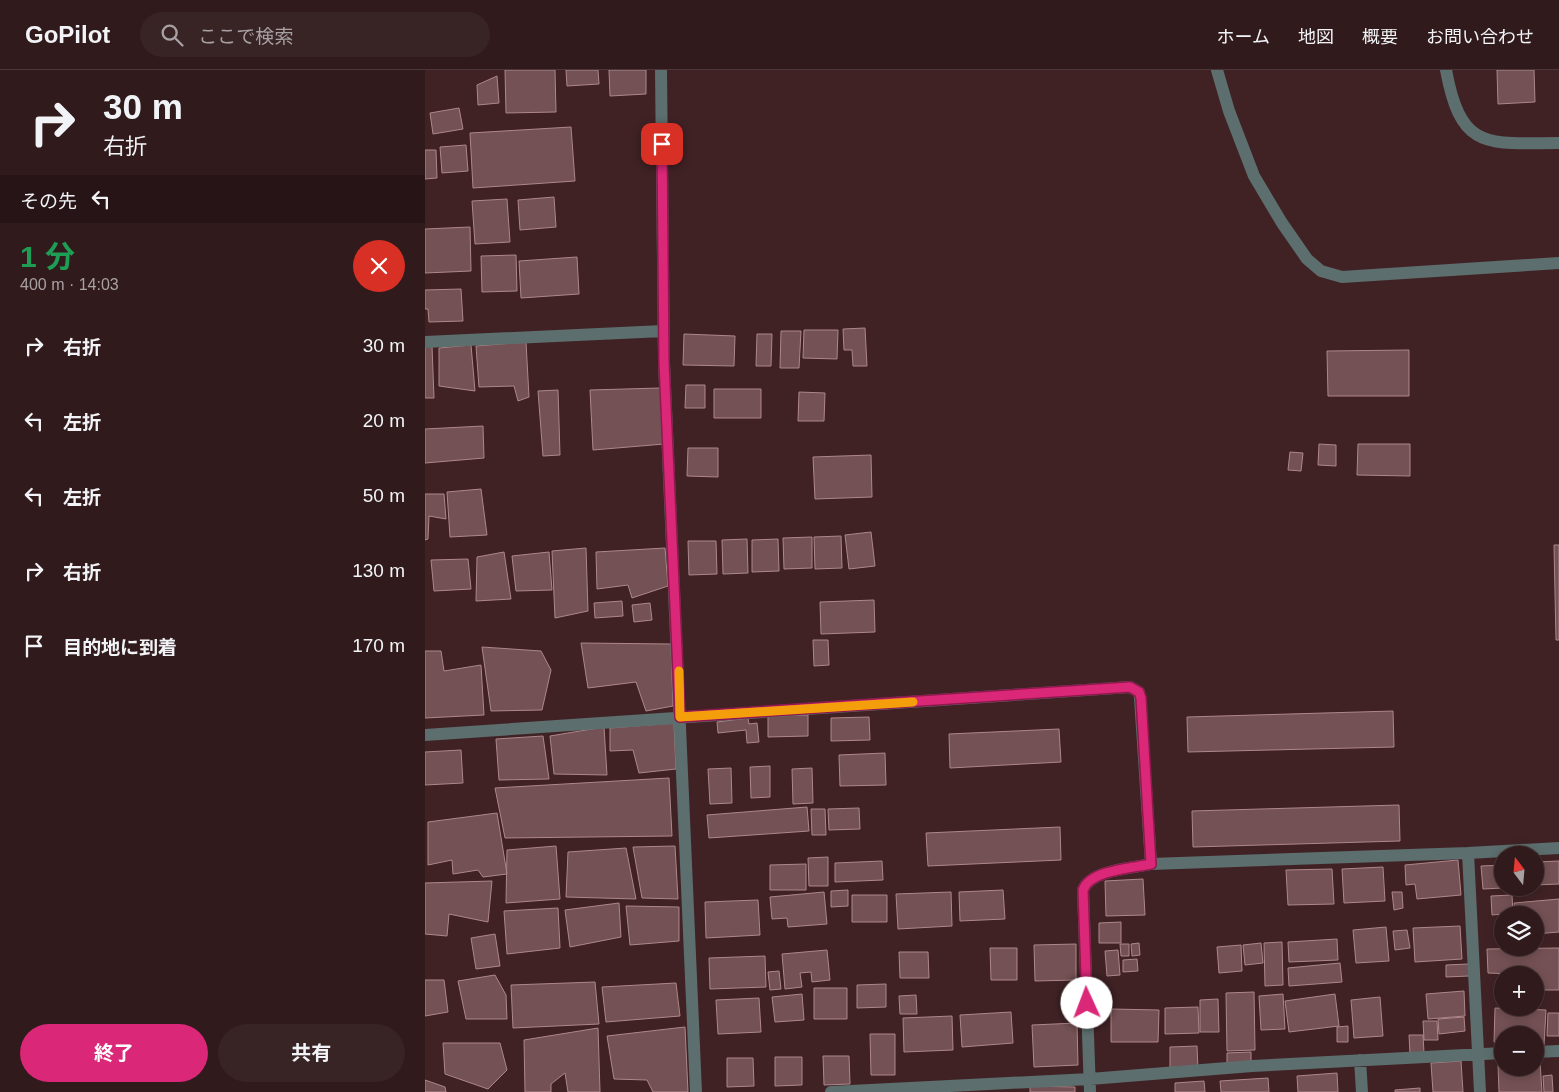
<!DOCTYPE html>
<html lang="ja">
<head>
<meta charset="utf-8">
<style>
	:root { --surface:#301a1c; --page:#382325; --text:#f1f3f6; --muted:#a8a1a3; --line:#4b383b; --accent:#db2777 }
	body { margin:0; font-family:Arial,"Noto Sans JP",sans-serif; background:var(--page); color:var(--text); height:100vh; display:flex; flex-direction:column; font-size:19px; white-space:nowrap }
	* { box-sizing:border-box; margin:0 }
	p { font-size:16px; color:var(--muted) }
	.icon { flex:none; width:28px; height:28px; fill:none; stroke:currentColor; stroke-width:2; stroke-linecap:round; stroke-linejoin:round }
	.map { position:relative; flex:1; overflow:hidden }
	.drawer { display:flex; flex-direction:column; background:var(--surface); width:425px }
	.drawer>* { flex:none }
	.hud { background:#301a1c; color:var(--text); overflow:hidden }
	.needle { width:32px; rotate:344deg }
	.fabs { position:absolute; left:1069px; top:776px; display:grid; gap:10px }
	.fabs a { display:grid; place-items:center; width:50px; height:50px; border-radius:50%; background:var(--surface); box-shadow:0 2px 12px #0003,0 0 0 1px var(--line); font-size:25px }
	.pin { position:absolute; display:grid; place-items:center; width:42px; height:42px; color:#fff; margin:-21px; border-radius:10px; box-shadow:0 2px 8px #0006 }
	.me { position:absolute; width:55px; margin:-28px; rotate:358deg; stroke-linejoin:round; filter:drop-shadow(0 0 4px #0008) }
	.turn { display:flex; align-items:center; gap:18px; height:105px; padding:0 20px; font-size:22px }
	.turn .icon { width:65px; height:65px; stroke-width:2.5 }
	.turn b { display:block; font-size:35px; line-height:42px }
	.then { display:flex; align-items:center; height:48px; padding:0 20px; background:#0003; gap:10px; font-size:19px }
	.round { display:grid; place-items:center; flex:none; width:52px; height:52px; border-radius:26px; background:var(--page) }
	.head { display:flex; align-items:center; justify-content:space-between; height:85px; padding:0 20px }
	h1 { font-size:30px; font-weight:700; line-height:38px; color:#1e9e55 }
	.cta { display:flex; gap:10px; margin-top:auto; padding:10px 20px }
	.cta a { flex:1; height:58px; border-radius:30px; background:var(--accent); color:#fff; font-size:20px; font-weight:700; line-height:58px; text-align:center }
	.cta a+a { background:var(--page); color:var(--text) }
	ul { padding:0; list-style:none }
	li { display:flex; align-items:center; gap:15px; height:75px; padding:0 20px }
	li div { flex:1 }
	li b { display:block; font-size:19px }
	li em { font-style:normal }
	header { display:flex; align-items:center; gap:30px; box-sizing:border-box; height:70px; padding:0 25px; background:var(--surface); border-bottom:1px solid var(--line) }
	header strong { font-size:24px }
	nav { display:flex; gap:28px; margin-inline-start:auto; font-size:18px }
	.search { width:350px; height:45px; background:var(--page); display:flex; align-items:center; gap:12px; box-sizing:border-box; padding:0 18px; border-radius:28px; color:var(--muted); font-size:19px }
	main { display:flex; flex:1; min-height:0 }
	.map>svg:first-child { display:block }
</style>
</head>
<body>
<header>
<strong>GoPilot</strong>
<div class="search"><svg class="icon" aria-label="search" viewBox="0 0 24 24"><circle cx="10" cy="10" r="6"/><path d="M15 15l6 6"/></svg>ここで検索</div>
<nav><a>ホーム</a><a>地図</a><a>概要</a><a>お問い合わせ</a></nav>
</header>
<main>
<section class="drawer">
<div class="hud">
<div class="turn"><svg class="icon" aria-label="right" viewBox="0 0 24 24"><path d="M7 20v-9h11M14 6l5 5-5 5"/></svg><div><b>30 m</b>右折</div></div>
<div class="then">その先<svg class="icon" aria-label="left" viewBox="0 0 24 24"><path d="M17 20v-9H6M10 6l-5 5 5 5"/></svg></div>
</div>
<div class="head"><div><h1>1 分</h1><p>400 m · 14:03</p></div><a class="round" style="background:#d93025;color:#fff"><svg class="icon" aria-label="close" viewBox="0 0 24 24"><path d="M6 6l12 12M18 6L6 18"/></svg></a></div>
<ul>
<li><svg class="icon" aria-label="right" viewBox="0 0 24 24"><path d="M7 20v-9h11M14 6l5 5-5 5"/></svg><div><b>右折</b></div><em>30 m</em></li>
<li><svg class="icon" aria-label="left" viewBox="0 0 24 24"><path d="M17 20v-9H6M10 6l-5 5 5 5"/></svg><div><b>左折</b></div><em>20 m</em></li>
<li><svg class="icon" aria-label="left" viewBox="0 0 24 24"><path d="M17 20v-9H6M10 6l-5 5 5 5"/></svg><div><b>左折</b></div><em>50 m</em></li>
<li><svg class="icon" aria-label="right" viewBox="0 0 24 24"><path d="M7 20v-9h11M14 6l5 5-5 5"/></svg><div><b>右折</b></div><em>130 m</em></li>
<li><svg class="icon" aria-label="arrive" viewBox="0 0 24 24"><path d="M6 21V4h12l-3 4 3 4H6"/></svg><div><b>目的地に到着</b></div><em>170 m</em></li>
</ul>
<div class="cta"><a>終了</a><a>共有</a></div>
</section>
<div class="map">
<svg width="1134" height="1022" viewBox="0 0 1134 1022">
	<rect width="100%" height="100%" fill="#402225"/>
	<path fill="#745154" stroke="#ae878a" d="M80 0H130L131 42 81 43Z
		M141 0H173L174 14 142 16Z
		M184 0H221V24L185 26Z
		M1072 0H1109L1110 32 1073 34Z
		M72 6 74 33 53 35 52 15Z
		M34 38 38 59 8 64 5 43Z
		M146 57 150 111 48 118 45 63Z
		M41 75 43 101 17 103 15 77Z
		M0 80H11L12 108 0 109Z
		M129 127 131 157 95 160 93 130Z
		M82 129 85 172 50 174 47 131Z
		M45 157 46 201 0 203V159Z
		M91 185 92 221 57 222 56 186Z
		M152 187 154 224 96 228 94 191Z
		M36 219 38 251 4 252 3 239H0V220Z
		M440 258 442 296H428L427 280H419L418 259Z
		M379 260H413L412 289 378 288Z
		M356 261H376L374 298H355Z
		M259 264 310 266 309 296 258 295Z
		M332 264H347L346 296H331Z
		M101 272 104 327 93 331 89 316 54 317 51 276Z
		M46 275 50 321 14 316V278Z
		M0 276H7L9 328H0Z
		M984 280V326H903L902 281Z
		M261 315H280V338H260Z
		M235 318 239 374 168 380 165 320Z
		M289 319H336V348H289Z
		M133 320 135 385 118 386 113 321Z
		M374 322 400 323 399 351H373Z
		M58 356 59 388 0 393V359Z
		M894 374 911 375V396L893 395Z
		M933 374H985V406L932 405Z
		M263 378H293V407L262 406Z
		M865 382 878 383 876 401 863 400Z
		M446 385 447 427 390 429 388 387Z
		M56 419 62 465 25 467 22 422Z
		M0 424H19L21 449 4 446 3 469 0 470Z
		M446 462 450 496 424 499 420 465Z
		M416 466 417 498 390 499 389 467Z
		M387 467V498L359 499 358 468Z
		M322 469 323 503 298 504 297 470Z
		M353 469 354 501 327 502V470Z
		M263 471H291L292 504 264 505Z
		M1129 475H1134V570H1131Z
		M161 478 163 541 130 548 127 481Z
		M240 478 243 516 207 528 203 515 172 519 171 482Z
		M79 482 86 529 51 531 52 487Z
		M124 482 127 520 91 521 87 486Z
		M43 489 46 519 9 521 6 490Z
		M449 530 450 562 396 564 395 532Z
		M197 531 198 546 170 548 169 533Z
		M225 533 227 550 209 552 207 535Z
		M388 570H403L404 595 389 596Z
		M156 573 246 574 248 636 221 641 211 612 163 618Z
		M57 577 116 581 126 600 117 640 66 641Z
		M0 581H16L19 601 56 595 59 645 0 648Z
		M968 641 969 677 763 682 762 647Z
		M383 645V666L343 667V646Z
		M444 647 445 670 406 671V648Z
		M323 648 324 654 332 653 334 672 322 673 321 660 293 663 292 652Z
		M249 653 251 699 214 703 208 680 185 681V658Z
		M179 657 182 705 129 704 125 666Z
		M634 659 636 692 525 698 524 664Z
		M118 666 124 709 74 710 71 669Z
		M36 680 38 713 0 715V682Z
		M460 683 461 715 415 716 414 685Z
		M345 696V727L326 728 325 697Z
		M306 698 307 733 285 734 283 699Z
		M387 698 388 733 368 734 367 699Z
		M244 708 247 766 80 768 70 718Z
		M974 735 975 771 768 777 767 741Z
		M382 737 384 761 284 768 282 745Z
		M434 738 435 759 404 760 403 739Z
		M386 739H400L401 765H387Z
		M72 743 82 804 58 807 53 800 28 804 27 790 3 795V752Z
		M635 757 636 790 503 796 501 763Z
		M131 776 135 829 81 833 82 780Z
		M250 776 253 829 217 828 208 777Z
		M201 778 211 829 141 827 143 782Z
		M403 787V816H384L383 788Z
		M1033 790 1036 825 992 829 990 814 981 815 980 795Z
		M457 791 458 810 410 812V793Z
		M1134 791V814L1110 815V792Z
		M381 794V820H345V795Z
		M1078 795V818L1058 819 1056 796Z
		M958 797 960 831 919 833 917 799Z
		M907 799 909 834 863 835 861 800Z
		M718 809 720 845 681 846 680 811Z
		M67 811 63 852 24 844 22 866 0 864V813Z
		M423 820V836L406 837V821Z
		M578 820 580 849 535 851 534 822Z
		M399 822 402 854 363 857 362 848 347 849 345 827Z
		M526 822 527 856 473 859 471 824Z
		M967 822H977L978 838 969 840Z
		M427 825H462V852H427Z
		M1087 825 1088 843 1067 845 1066 826Z
		M1134 829V862L1110 864V845H1090L1089 833Z
		M333 830 335 865 281 868 280 832Z
		M194 833 196 867 145 877 140 840Z
		M201 836 254 837V871L205 875Z
		M133 838 135 878 82 884 79 841Z
		M696 852V873H674V853Z
		M1035 856 1037 889 990 892 988 858Z
		M961 857 964 891 931 893 928 860Z
		M982 860 985 878 970 880 968 861Z
		M70 864 75 896 51 899 46 868Z
		M912 869 913 890 864 892 863 872Z
		M857 872 858 915 840 916 839 873Z
		M714 873 715 885 707 886 706 874Z
		M836 873 838 893 820 895 818 875Z
		M651 874V910L610 911 609 875Z
		M695 874H704V886H696Z
		M816 875 817 901 794 903 792 877Z
		M565 878H592V910H566Z
		M1134 878V920H1110V905L1063 903 1062 879Z
		M402 880 405 910 387 912 386 902 375 903 377 917 360 919 357 884Z
		M693 880 695 905 682 906 680 881Z
		M474 882H503L504 908H475Z
		M340 886 341 917 285 919 284 888Z
		M712 889 713 901 698 902V890Z
		M915 893 917 912 864 916 863 898Z
		M1044 894V906L1021 907V895Z
		M354 901 356 919 345 920 343 902Z
		M70 905 81 925 82 949H41L33 911Z
		M0 910H19L23 942 0 946Z
		M170 912 174 954 88 958 86 915Z
		M251 913 255 946 181 952 177 917Z
		M461 914V937L432 938V915Z
		M389 918H422V949H389Z
		M1039 921 1040 946 1003 949 1001 924Z
		M829 922 830 980 802 981 801 923Z
		M377 924 379 950 350 952 347 927Z
		M858 924 860 959 836 960 834 926Z
		M910 924 914 956 864 962 860 931Z
		M491 925 492 944H475L474 926Z
		M955 927 958 966 929 968 926 930Z
		M334 928 336 962 293 964 291 930Z
		M793 929 794 962H775V930Z
		M773 937 774 963 740 964V938Z
		M1070 938 1121 940 1119 975 1110 974V965H1078V973L1069 972Z
		M686 939 734 940 733 972H686Z
		M586 942 588 973 537 977 535 945Z
		M1123 943H1134V966H1122Z
		M527 946 528 980 479 982 478 948Z
		M1039 947 1040 961 1014 964 1013 949Z
		M998 951H1012L1013 970H999Z
		M652 953 653 995 609 997 607 955Z
		M923 956V972H912V957Z
		M260 957 263 1022H228L222 1010 189 1009 182 966Z
		M173 958 175 1022H143L140 1003 126 1014V1022H100L99 970Z
		M445 964H470V1005H446Z
		M984 965H998L999 983 985 984Z
		M18 973H75L82 1000 63 1019 20 1004Z
		M772 976 773 999H745V977Z
		M826 982V995L802 996V983Z
		M398 986H424L425 1014 399 1015Z
		M350 987H377V1015L350 1016Z
		M302 988H328L329 1016 302 1017Z
		M1036 991 1038 1022H1008L1006 993Z
		M1110 992H1115L1117 1022H1074L1073 994H1078V998H1110Z
		M912 1003 913 1022H873L872 1006Z
		M1127 1005 1128 1022H1119L1118 1006Z
		M843 1008 844 1022H796L795 1011Z
		M0 1010 20 1017 21 1022H0Z
		M779 1011 780 1022H750V1013Z
		M605 1016 650 1017V1022H605Z
		M995 1018V1022H970V1020Z"/>
	<g fill="none" stroke-linecap="round" stroke-linejoin="round">
		<path stroke="#5c6e6d" stroke-width="12" d="M236 0 239 293 271 1022
			M792 0 804 41 829 106 857 153 882 189 896 201 917 207 1134 193
			M1021 0C1036 82 1063 73 1134 73
			M0 272 238 261
			M0 665 705 617 714 622 715 628 726 794 1043 783 1134 778
			M1043 783 1055 1022
			M1110 982 1134 981
			M935 990 937 1022
			M406 1022 665 1009 827 996 1078 983
			M665 1022 658 820C665 800 708 798 726 794"/>
	</g>
	<g fill="none" stroke-linecap="round" stroke-linejoin="round">
		<g stroke="#8e194d" stroke-width="12">
			<path id="route" d="M237 74 239 293 255 647 705 617 714 622 716 628 726 794C708 798 665 800 658 820L662 933"/>
		</g>
		<use href="#route" stroke="#db2777" stroke-width="9"/>
		<path stroke="#f59e0b" stroke-width="9" d="M254 601 255 647 488 632"/>
	</g>
</svg>
<div class="fabs">
<a><svg class="needle" viewBox="-14 -14 28 28"><path d="M0-13l5 13h-10z" fill="#e53935"/><path d="M0 13l5-13h-10z" fill="#a8a1a3"/></svg></a>
<a><svg class="icon" aria-label="layers" viewBox="0 0 24 24"><path d="M12 4l9 5-9 5-9-5zM3 14l9 5 9-5"/></svg></a>
<a>+</a>
<a>−</a>
</div>
<div class="pin" style="left:237px;top:74px;background:#d93025"><svg class="icon" aria-label="arrive" viewBox="0 0 24 24"><path d="M6 21V4h12l-3 4 3 4H6"/></svg></div>
<svg class="me" style="left:662px;top:933px" viewBox="-20 -20 40 40"><circle r="19" fill="#fff"/><path d="M0-13L10 11 0 6-10 11z" fill="#db2777"/></svg>
</div>
</main>
</body>
</html>
